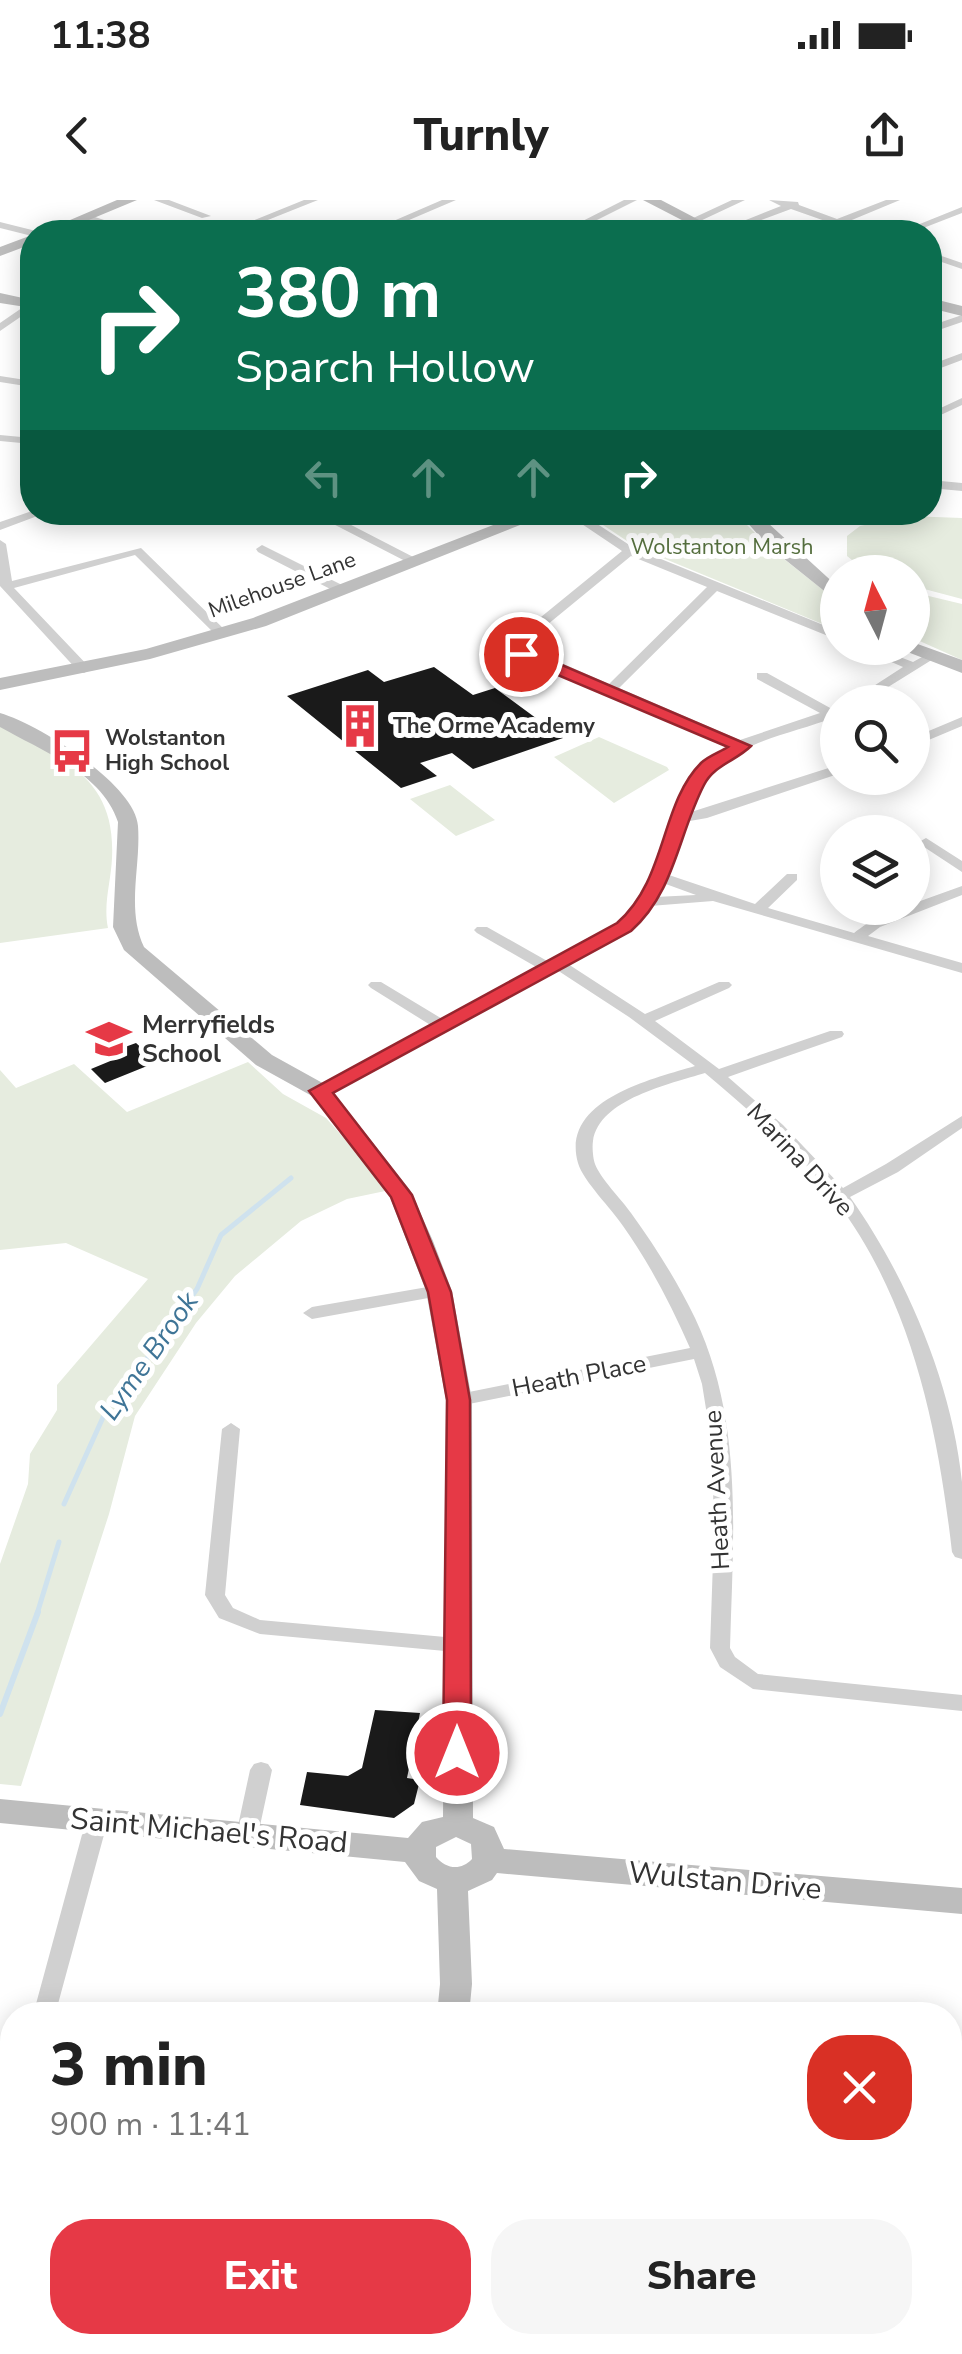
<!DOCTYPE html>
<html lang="en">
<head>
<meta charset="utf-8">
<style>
	:root { --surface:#fff; --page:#f6f6f6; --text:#222; --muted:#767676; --accent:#e63946 }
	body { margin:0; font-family:"Nunito Sans",sans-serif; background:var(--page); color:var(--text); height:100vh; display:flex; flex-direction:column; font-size:38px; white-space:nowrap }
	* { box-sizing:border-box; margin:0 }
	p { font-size:32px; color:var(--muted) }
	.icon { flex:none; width:55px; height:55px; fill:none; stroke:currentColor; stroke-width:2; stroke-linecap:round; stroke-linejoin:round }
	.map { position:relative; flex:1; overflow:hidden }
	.drawer { position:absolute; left:0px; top:1802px; width:962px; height:352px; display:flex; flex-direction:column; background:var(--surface); border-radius:40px 40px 0 0; box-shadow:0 5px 25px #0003 }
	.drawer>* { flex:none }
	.hud { position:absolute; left:20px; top:20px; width:922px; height:305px; border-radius:40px; box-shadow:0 5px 25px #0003; background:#0b6e4f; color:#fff; overflow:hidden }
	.needle { width:65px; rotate:354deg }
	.fabs { position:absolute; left:820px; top:355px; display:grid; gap:20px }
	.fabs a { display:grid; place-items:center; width:110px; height:110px; border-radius:50%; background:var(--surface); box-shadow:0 5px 25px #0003; font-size:50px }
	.pin { position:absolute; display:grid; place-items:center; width:85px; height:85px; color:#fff; margin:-42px; border:5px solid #fff; border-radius:50%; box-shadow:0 2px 10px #0007 }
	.me { position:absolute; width:110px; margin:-55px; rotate:0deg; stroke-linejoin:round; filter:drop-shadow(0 0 8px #0008) }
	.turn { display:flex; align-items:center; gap:35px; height:210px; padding:0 50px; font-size:45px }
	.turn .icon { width:130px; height:130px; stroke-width:2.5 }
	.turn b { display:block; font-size:70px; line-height:85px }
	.lanes { display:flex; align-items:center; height:95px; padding:0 50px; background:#0003; justify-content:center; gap:50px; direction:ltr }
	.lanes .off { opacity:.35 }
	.round { display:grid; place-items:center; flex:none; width:105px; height:105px; border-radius:40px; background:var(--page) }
	.head { display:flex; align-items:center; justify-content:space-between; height:170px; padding:0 50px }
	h1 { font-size:60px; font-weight:800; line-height:75px }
	.primary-button { display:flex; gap:20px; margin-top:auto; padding:20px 50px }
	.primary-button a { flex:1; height:115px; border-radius:40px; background:var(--accent); color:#fff; font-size:40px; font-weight:800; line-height:115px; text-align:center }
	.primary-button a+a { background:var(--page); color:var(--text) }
	.status { display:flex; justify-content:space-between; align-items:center; height:70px; padding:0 50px; background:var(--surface); direction:ltr }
	.status svg { height:28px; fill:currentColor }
	header { display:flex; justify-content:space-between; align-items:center; height:130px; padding:0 50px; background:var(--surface); font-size:45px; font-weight:800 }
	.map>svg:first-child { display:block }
</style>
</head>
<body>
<div class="status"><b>11:38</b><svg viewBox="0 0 49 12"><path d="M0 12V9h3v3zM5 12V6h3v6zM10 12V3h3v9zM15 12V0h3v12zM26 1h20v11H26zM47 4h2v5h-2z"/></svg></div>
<header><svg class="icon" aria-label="back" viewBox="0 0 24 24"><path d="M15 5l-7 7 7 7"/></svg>Turnly<svg class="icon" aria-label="share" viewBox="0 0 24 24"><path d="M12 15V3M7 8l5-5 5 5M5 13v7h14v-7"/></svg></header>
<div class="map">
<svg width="962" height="2154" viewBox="0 0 962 2154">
	<rect width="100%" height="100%" fill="#fff"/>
	<path fill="#e6ecdf" d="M585 313H735L770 348 837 401V430L636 347Z
		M907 316 962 318V399L913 386 912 372H867L847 356V336L860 326Z
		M912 392 962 404V460L913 438Z
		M0 523C61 559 116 576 112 658 111 682 103 704 108 728L0 743Z
		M599 537 667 567 669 570 614 603 554 557Z
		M450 585 495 620 456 636 410 599Z
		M248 862 283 894 326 918 390 990 347 999 301 1021 235 1076 196 1123 135 1216 109 1314 21 1586 0 1584V1364L28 1284 30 1254 57 1210V1185L148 1079 66 1043 0 1050V870L16 888 74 864 127 912Z"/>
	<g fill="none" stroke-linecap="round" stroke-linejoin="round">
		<path stroke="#cfe2ee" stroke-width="5" d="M64 1304 109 1204 127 1186 197 1089 221 1035 291 978
			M37 1414 59 1342"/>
		<path stroke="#cfe2ee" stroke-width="6" d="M0 1514 38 1412"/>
	</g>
	<path fill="#1a1a1a" d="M434 467 473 495 495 488 563 538 473 569 452 553 420 563 437 576 401 588 287 496 368 470 384 482Z
		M136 843 157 862 105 883 91 869 120 857 114 851Z
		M375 1510 420 1513 407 1578 420 1580 414 1604 394 1618 300 1605 307 1572 348 1576 362 1568Z"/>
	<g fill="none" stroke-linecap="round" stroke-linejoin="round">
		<path fill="#d0d0d0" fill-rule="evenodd" d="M154 0H169L211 16 202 18Z
			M304 0H318L238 32H225Z
			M442 0H456L381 32H368Z
			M624 0H637L573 32H561Z
			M732 0H745L698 22 689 20Z
			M769 0 798 2 799 5 837 19 886 0H900L847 22 871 32H858L837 25 819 32H806L828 22 791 9 729 32H716L781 6Z
			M962 7V13L913 32H900Z
			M86 14 134 30 135 32H122L82 19 81 17Z
			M0 22 36 31 37 32H32V36L0 28Z
			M930 52 962 63V69L930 58Z
			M32 101V109L0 131V123Z
			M962 115V122L930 133V126Z
			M962 153V160L930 172V165Z
			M0 176 32 181V187L0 182Z
			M962 198V205L930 220V213Z
			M0 235 32 238V244L0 241Z
			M930 280 962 283V291L930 288Z
			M32 311 48 312 0 330V322Z
			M310 312H326L421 361 411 364Z
			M564 312H579L634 348 838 431V440L717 391 619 488 740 540 820 513 757 479V473H767L832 509 838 507 836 517C774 540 714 543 688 613L838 565V574L707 618 684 622 666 674 755 704 787 674H797V680L768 708 854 733C871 720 891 708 912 708V704L962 686V695L880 727 868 736 962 763V773L713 701 650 706 629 730 568 764 645 814 719 782H729L732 785 729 788 655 821 719 869 830 831H842L844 834 842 837 728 877 783 925 843 988 886 964 962 916V928L898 972 850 997C907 1077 952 1184 962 1282 962 1307 962 1334 962 1359L955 1357 952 1352C938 1229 912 1101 836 1001 799 953 751 912 705 873 670 884 599 899 593 941 592 947 593 959 595 964 600 978 622 1000 631 1013 655 1046 677 1081 695 1118 744 1222 733 1336 730 1448L735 1457 758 1474 962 1495V1511L753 1489 720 1467 710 1448 714 1332 712 1246 702 1184 694 1159 459 1206 450 1200 459 1194 690 1148C671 1105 650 1064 623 1026 612 1009 583 981 578 963 560 900 652 879 695 866L629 817 557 770 358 880 320 896 312 891 432 826 371 788 368 785 371 782H381L444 820 538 768 477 733 474 730 477 727H487L549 762C577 747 613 734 633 708 675 655 662 584 729 545L612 494H604L603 491 513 452 514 439 622 351ZM631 356 707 387 609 484 525 447V443ZM663 683 696 695 655 697Z
			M0 340 6 344 12 381 141 348 229 434 223 438 218 437 135 355 14 388 91 469 84 473 79 472 0 386Z
			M262 345 348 388 350 391 340 394 258 352 256 349Z
			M859 448H876L913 462 931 452 938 456 864 502H849L903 467Z
			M962 517V526L912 547V538Z
			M926 638 962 661V672L921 645 919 642Z
			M439 1085 445 1087 448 1091 445 1095 312 1119 303 1113 312 1107Z
			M231 1223 240 1229 225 1395 233 1408 260 1420 456 1438 463 1440 466 1445 463 1450 456 1452 260 1434 219 1418 205 1395 222 1229Z
			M261 1562 268 1564 272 1570 258 1635 255 1641 247 1643 239 1641 236 1635 250 1570 254 1564Z
			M97 1612 105 1614 108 1620 55 1815H33L86 1620 89 1614Z
			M950 2030 962 2031V2053L950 2052Z
			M764 2142H789L788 2154H762Z"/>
		<path fill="#bdbdbd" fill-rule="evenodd" d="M117 0H137L60 32H42Z
			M643 0H661L722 32H705Z
			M32 35V44L0 56V47Z
			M0 93 32 100V108L0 103Z
			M930 98 962 106V116L930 108Z
			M527 312H553L266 426 150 459 0 490V478L146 449 253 418Z
			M738 312H756L838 387V402L768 346Z
			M912 442 962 460V473L905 451 903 448H912Z
			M0 513C38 524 135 584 138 626 141 666 126 709 144 747L272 855 328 886 410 990 433 1041 452 1091 472 1200 473 1618 494 1627 504 1649 962 1688V1714L497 1673 492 1680 468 1691 472 1784 469 1815H437L440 1784 437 1689 419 1681 405 1662 0 1623V1599L408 1638 422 1622 443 1617 446 1200 426 1091 390 997 312 896 256 865 124 750 113 727 118 622C102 573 42 551 0 527ZM456 1637 471 1644 472 1659C461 1671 446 1669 436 1657V1647Z
			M404 2142H440L439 2154H403Z"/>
	</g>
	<path fill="#e63946" stroke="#96252e" stroke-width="2.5" d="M515 450H527L751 546C736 561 714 565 704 585 678 635 675 692 631 731L333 893 412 995 451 1092 470 1200 471 1553 467 1560 457 1563 447 1560 443 1553 447 1200 428 1092 391 997 309 891 617 723C667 680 660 604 701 563 708 556 720 552 728 547L515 457Z"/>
	<defs>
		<g id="building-bare" transform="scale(3.45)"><path d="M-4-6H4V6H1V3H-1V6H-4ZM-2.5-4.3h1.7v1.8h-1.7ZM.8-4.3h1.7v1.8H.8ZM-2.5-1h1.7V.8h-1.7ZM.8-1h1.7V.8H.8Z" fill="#e63946" stroke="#fff" stroke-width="2.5" paint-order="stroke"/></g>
		<g id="bus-bare" transform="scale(3.45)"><path d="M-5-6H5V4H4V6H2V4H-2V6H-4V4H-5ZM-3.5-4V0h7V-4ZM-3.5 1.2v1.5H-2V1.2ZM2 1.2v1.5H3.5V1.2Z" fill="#e63946" stroke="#fff" stroke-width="2.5" paint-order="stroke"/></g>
		<g id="school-bare" transform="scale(3.45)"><path d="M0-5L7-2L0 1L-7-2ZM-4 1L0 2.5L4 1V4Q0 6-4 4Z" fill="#e63946" stroke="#fff" stroke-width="2.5" paint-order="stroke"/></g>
	</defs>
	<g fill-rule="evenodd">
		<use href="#building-bare" x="360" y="526"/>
		<use href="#bus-bare" x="72" y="551"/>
		<use href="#school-bare" x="109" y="839"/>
	</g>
	<g text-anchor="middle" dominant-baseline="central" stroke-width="10" stroke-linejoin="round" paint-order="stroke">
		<g font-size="22" fill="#56703f" stroke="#fff">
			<text x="722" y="347">Wolstanton Marsh</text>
		</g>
		<g font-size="22" fill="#333" stroke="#fff">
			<text transform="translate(282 385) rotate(-20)">Milehouse Lane</text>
		</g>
		<g font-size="22" font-weight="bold" fill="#333" stroke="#fff" text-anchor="start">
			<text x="393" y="526">The Orme Academy</text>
			<text x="105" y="538">Wolstanton<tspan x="105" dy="25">High School</tspan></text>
		</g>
		<g font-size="25" font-weight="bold" fill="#333" stroke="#fff" text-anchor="start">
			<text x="142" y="825">Merryfields<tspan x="142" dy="29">School</tspan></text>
		</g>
		<g font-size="25" fill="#333" stroke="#fff">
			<text transform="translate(800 960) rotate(47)">Marina Drive</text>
			<text transform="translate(579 1176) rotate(-11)">Heath Place</text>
			<text transform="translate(717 1290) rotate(-93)">Heath Avenue</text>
		</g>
		<g font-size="28" font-style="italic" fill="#3f7597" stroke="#fff">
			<text transform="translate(149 1156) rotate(-55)">Lyme Brook</text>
		</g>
		<g font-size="30" fill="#333" stroke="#fff">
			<text transform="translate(209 1631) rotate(5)">Saint Michael's Road</text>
			<text transform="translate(725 1681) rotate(5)">Wulstan Drive</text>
		</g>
	</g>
</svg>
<div class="fabs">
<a><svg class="needle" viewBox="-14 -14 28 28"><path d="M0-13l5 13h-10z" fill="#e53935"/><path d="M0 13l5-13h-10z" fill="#767676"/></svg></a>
<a><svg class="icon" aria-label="search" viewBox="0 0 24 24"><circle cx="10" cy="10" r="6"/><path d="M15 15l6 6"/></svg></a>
<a><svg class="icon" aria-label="layers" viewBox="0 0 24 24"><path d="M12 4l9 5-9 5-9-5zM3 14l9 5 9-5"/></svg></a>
</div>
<div class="pin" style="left:521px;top:454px;background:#d93025"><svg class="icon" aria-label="arrive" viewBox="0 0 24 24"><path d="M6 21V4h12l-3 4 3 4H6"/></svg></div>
<svg class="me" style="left:457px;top:1553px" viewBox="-20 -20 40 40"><circle r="17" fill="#e63946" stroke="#fff" stroke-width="3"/><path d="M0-11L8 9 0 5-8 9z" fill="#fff"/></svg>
<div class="hud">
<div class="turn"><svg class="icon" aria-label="right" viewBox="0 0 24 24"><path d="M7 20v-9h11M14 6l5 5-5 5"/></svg><div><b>380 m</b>Sparch Hollow</div></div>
<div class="lanes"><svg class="icon off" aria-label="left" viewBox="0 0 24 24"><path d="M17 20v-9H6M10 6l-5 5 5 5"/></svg><svg class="icon off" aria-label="ahead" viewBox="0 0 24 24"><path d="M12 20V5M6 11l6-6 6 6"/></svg><svg class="icon off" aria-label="ahead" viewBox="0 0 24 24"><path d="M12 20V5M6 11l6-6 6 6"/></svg><svg class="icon" aria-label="right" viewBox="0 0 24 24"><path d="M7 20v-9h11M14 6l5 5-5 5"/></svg></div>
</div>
<section class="drawer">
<div class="head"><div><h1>3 min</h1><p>900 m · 11:41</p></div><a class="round" style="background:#d93025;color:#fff"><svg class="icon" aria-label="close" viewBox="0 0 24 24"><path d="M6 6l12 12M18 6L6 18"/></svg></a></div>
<div class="primary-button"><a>Exit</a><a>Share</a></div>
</section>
</div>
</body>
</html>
